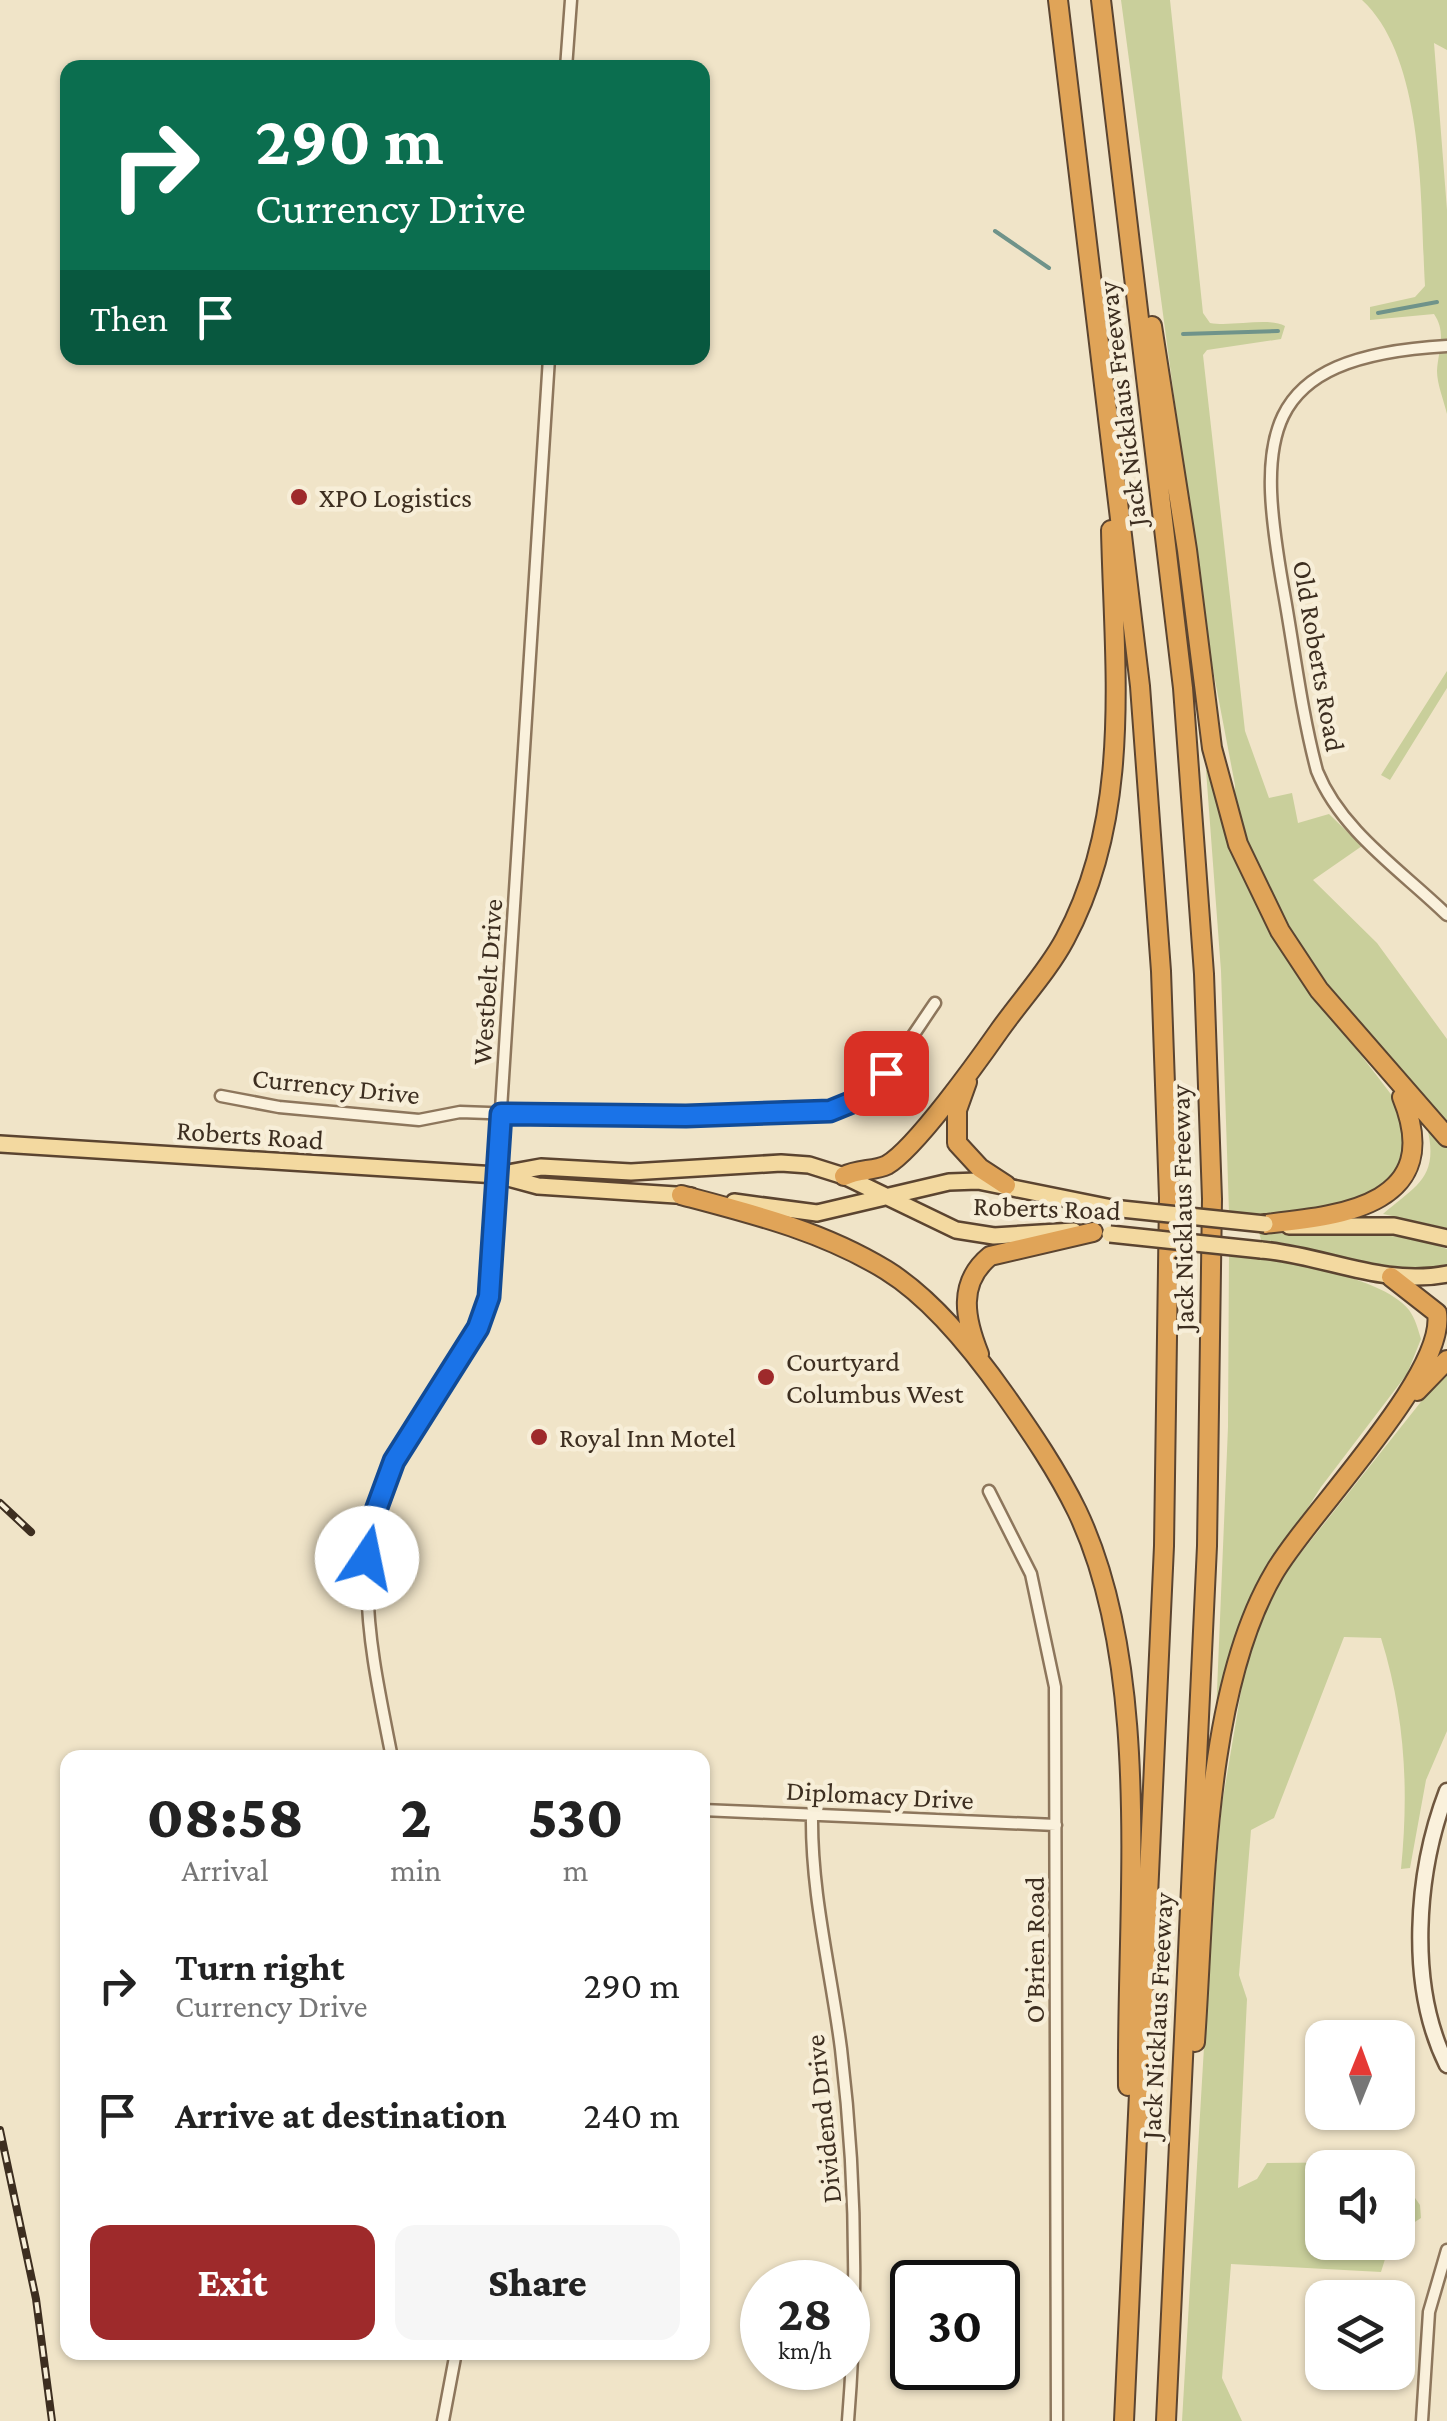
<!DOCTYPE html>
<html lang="en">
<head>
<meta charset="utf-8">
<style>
	:root { --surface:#fff; --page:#f6f6f6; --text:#222; --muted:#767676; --accent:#9e2a2b }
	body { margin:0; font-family:"Crimson Pro",serif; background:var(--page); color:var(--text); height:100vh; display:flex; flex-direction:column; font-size:38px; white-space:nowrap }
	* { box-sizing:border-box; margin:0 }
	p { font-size:32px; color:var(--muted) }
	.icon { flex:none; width:55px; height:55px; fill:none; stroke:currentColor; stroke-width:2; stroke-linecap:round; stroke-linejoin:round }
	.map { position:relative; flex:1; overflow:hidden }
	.panel { position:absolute; left:60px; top:1750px; width:650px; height:610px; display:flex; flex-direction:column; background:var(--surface); border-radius:20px; box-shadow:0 2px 8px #0004 }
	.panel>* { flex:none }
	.top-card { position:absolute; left:60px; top:60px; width:650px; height:305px; border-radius:20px; box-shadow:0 2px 8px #0004; background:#0b6e4f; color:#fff; overflow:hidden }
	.needle { width:65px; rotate:1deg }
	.fabs { position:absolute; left:1305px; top:2020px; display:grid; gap:20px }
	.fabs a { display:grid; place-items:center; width:110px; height:110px; border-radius:20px; background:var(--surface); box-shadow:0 2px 8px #0004; font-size:50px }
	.speed { position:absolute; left:740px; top:2260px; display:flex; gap:20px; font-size:50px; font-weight:700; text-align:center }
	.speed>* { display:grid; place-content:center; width:130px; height:130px; border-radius:50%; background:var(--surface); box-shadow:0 2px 8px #0004; line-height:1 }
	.speed small { font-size:25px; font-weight:400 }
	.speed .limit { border:5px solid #111; border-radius:15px; background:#fff; color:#111 }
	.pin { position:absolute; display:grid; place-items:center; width:85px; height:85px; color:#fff; margin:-42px; border-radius:20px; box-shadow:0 5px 15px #0006 }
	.me { position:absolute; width:110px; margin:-55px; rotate:11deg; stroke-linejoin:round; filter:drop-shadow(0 0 8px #0008) }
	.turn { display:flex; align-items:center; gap:35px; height:210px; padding:0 30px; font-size:45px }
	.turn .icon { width:130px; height:130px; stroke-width:2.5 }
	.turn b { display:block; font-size:70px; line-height:85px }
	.then { display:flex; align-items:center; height:95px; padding:0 30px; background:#0003; gap:20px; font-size:38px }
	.eta { display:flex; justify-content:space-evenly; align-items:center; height:170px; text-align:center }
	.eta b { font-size:60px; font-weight:800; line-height:70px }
	.cta { display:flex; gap:20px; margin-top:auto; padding:20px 30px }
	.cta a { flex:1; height:115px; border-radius:20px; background:var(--accent); color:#fff; font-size:40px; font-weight:800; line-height:115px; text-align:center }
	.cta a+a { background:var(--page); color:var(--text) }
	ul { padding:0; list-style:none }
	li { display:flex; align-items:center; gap:30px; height:130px; padding:0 30px }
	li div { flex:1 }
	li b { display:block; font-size:38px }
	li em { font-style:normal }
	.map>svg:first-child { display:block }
</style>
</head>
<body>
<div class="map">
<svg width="1447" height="2421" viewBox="0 0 1447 2421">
	<rect width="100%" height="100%" fill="#f0e4c8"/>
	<path fill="#c9cf9b" d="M1121 0H1170L1203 313 1210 323C1232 327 1268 317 1285 326L1281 339 1207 350 1203 355 1245 731 1269 798 1292 793 1298 823 1329 814 1362 846 1313 880 1377 943 1447 1039V1124C1383 1059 1228 878 1235 785L1205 628Z
		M1362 0H1447V50L1434 43 1447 210V414C1444 401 1437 384 1437 371 1438 351 1447 333 1434 314L1370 320V307L1415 297 1425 286C1420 204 1426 59 1362 0Z
		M1447 671V688L1390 780 1381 775Z
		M1206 770H1211C1228 840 1251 910 1294 969 1331 1020 1372 1066 1408 1118L1416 1136 1385 1196 1279 1217 1229 1212 1221 971Z
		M1426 1123 1447 1145V1228L1383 1214C1416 1185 1441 1178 1426 1123Z
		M1259 1232C1323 1239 1386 1225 1447 1249V1264C1388 1278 1322 1246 1261 1240Z
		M1229 1255C1273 1259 1380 1274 1409 1310 1415 1318 1418 1329 1421 1339L1407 1374 1321 1487 1257 1588 1221 1715H1216L1228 1427Z
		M1447 1369V1731L1426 1780 1410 1868 1401 1869C1409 1789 1405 1715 1381 1638L1344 1637 1274 1818 1251 1830 1239 1975 1247 1999 1238 2188 1257 2179 1267 2163 1377 2162 1392 2167 1322 2168V2242L1390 2243 1381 2272 1231 2264 1222 2378 1242 2421H1182L1212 1911 1222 1804 1247 1656 1277 1583Z
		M1398 2174 1420 2205 1421 2218 1398 2233Z"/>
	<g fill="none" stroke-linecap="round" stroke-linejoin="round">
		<path stroke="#6f938a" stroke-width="4" d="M995 231 1049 268
			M1378 313 1437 302
			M1183 334 1278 331"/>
		<g stroke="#8d765c" stroke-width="15">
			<path id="minor" d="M566 68 571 0
				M1447 346C1255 357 1256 437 1285 599 1295 656 1302 715 1317 771 1341 831 1402 871 1447 915
				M221 1096 279 1107 419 1120 460 1112 611 1117 830 1111C884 1088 903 1049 935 1003
				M989 1491 1031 1574 1055 1687 1057 2421
				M392 1758C371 1650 344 1544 404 1443 434 1394 470 1352 489 1297L549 358
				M702 1810 1056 1825
				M812 1815C811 1895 831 1970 841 2049 856 2173 858 2297 848 2421
				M443 2421 456 2352
				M1422 2421 1429 2312 1447 2250"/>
		</g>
		<g stroke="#6f573f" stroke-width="19">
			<path id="secondary" d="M1447 1791C1416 1872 1407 1985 1447 2065"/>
		</g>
		<g stroke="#5b4430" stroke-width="20">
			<path id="primary" d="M0 1144 497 1175 541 1167 631 1172 781 1163 809 1165 844 1176 956 1230 994 1236 1074 1231
				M501 1176 538 1186 691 1196
				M734 1202 817 1213 949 1182 978 1181 1112 1208
				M1289 1226H1394L1447 1238
				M1261 1250C1324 1255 1383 1287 1447 1274"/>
		</g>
		<g stroke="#5b4430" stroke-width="22">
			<path id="motorway" d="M1058 0 1140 686 1161 971 1169 1198 1164 1546 1124 2421
				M1101 0 1183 688 1204 974 1212 1199 1207 1546 1166 2421
				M1152 326 1187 550 1212 748 1238 844 1280 931 1319 990 1447 1137
				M967 1082 957 1110V1143L980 1168 1006 1185
				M844 1176C857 1169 875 1171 887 1165 915 1149 978 1061 999 1031 1020 1001 1048 971 1065 939 1133 813 1114 667 1111 530
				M681 1195C753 1214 822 1231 886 1270 933 1299 974 1351 1005 1395 1031 1432 1057 1470 1077 1511 1154 1672 1126 1909 1128 2086
				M1265 1224C1337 1216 1447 1207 1402 1097
				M979 1354C965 1319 957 1283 990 1256L1093 1232
				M1417 1391 1447 1360
				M1195 2042C1205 1903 1203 1693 1274 1573 1307 1515 1447 1375 1437 1313L1391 1277"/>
		</g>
		<use href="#minor" stroke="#faf1dc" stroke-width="10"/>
		<use href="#secondary" stroke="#faf1dc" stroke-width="14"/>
		<use href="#primary" stroke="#f3d9a0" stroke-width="15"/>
		<use href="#motorway" stroke="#e0a458" stroke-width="18"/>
		<g stroke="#3d2e20" stroke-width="8">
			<path id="rail" d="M0 1503 31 1532
				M0 2130 36 2299 52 2421"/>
		</g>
		<use href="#rail" stroke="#f7eed8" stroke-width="4" stroke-dasharray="11" stroke-linecap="butt"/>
		<g stroke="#5b4430" stroke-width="20" stroke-linecap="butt">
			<path id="primary-bridge" d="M1112 1208 1265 1224
				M1110 1234 1261 1250"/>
		</g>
		<use href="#primary-bridge" stroke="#f3d9a0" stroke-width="15"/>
	</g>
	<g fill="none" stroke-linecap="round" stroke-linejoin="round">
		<g stroke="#114b97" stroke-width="25">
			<path id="route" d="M367 1558 376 1510 394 1461 478 1328 489 1297 501 1114 686 1116 830 1111 862 1098 886 1073"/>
		</g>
		<use href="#route" stroke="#1a73e8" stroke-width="18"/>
	</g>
	<g fill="#9e2a2b" stroke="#f7eed8" stroke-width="4">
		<circle cx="299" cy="497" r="10"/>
		<circle cx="766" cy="1377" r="10"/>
		<circle cx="539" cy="1437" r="10"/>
	</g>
	<g text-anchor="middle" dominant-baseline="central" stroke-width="9" stroke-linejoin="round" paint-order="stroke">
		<g font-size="28" fill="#3d2e20" stroke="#f7eed8">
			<text transform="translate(1122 404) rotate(-97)">Jack Nicklaus Freeway</text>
			<text transform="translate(1319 656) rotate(80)">Old Roberts Road</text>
			<text transform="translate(487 982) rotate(-86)">Westbelt Drive</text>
			<text transform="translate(336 1086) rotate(6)">Currency Drive</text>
			<text transform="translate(250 1135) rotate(4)">Roberts Road</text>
			<text transform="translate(1047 1208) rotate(2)">Roberts Road</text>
			<text transform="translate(1182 1208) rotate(-91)">Jack Nicklaus Freeway</text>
			<text transform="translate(880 1795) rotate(3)">Diplomacy Drive</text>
			<text transform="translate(1034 1950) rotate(-90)">O'Brien Road</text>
			<text transform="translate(1157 2016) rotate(-87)">Jack Nicklaus Freeway</text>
			<text transform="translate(823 2119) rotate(-96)">Dividend Drive</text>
		</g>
		<g font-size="28" fill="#3d2e20" stroke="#f7eed8" text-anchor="start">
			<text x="319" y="497">XPO Logistics</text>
			<text x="786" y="1361">Courtyard<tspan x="786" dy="32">Columbus West</tspan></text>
			<text x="559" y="1437">Royal Inn Motel</text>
		</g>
	</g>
</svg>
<div class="fabs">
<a><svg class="needle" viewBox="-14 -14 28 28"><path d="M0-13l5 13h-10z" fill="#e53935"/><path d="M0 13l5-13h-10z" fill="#767676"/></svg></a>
<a><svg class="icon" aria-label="sound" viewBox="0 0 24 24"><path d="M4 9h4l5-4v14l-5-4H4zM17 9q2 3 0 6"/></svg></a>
<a><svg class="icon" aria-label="layers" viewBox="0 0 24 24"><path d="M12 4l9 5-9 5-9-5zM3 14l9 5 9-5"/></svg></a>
</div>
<div class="speed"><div>28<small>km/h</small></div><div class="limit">30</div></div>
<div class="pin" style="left:886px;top:1073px;background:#d93025"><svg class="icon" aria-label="arrive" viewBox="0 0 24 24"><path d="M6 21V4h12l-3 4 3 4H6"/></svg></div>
<svg class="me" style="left:367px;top:1558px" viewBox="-20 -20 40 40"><circle r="19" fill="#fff"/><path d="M0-13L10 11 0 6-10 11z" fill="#1a73e8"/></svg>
<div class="top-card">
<div class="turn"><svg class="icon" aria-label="right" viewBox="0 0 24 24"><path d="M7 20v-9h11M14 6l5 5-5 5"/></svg><div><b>290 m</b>Currency Drive</div></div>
<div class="then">Then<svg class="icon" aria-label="arrive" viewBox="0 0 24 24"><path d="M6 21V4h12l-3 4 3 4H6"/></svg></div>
</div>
<section class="panel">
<div class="eta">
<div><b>08:58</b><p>Arrival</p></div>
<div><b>2</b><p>min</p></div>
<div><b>530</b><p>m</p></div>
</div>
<ul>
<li><svg class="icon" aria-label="right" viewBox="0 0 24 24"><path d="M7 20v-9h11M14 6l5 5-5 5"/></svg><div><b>Turn right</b><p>Currency Drive</p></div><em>290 m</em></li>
<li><svg class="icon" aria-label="arrive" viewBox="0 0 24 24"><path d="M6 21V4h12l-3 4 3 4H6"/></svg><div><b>Arrive at destination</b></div><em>240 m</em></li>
</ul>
<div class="cta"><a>Exit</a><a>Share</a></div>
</section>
</div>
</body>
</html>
